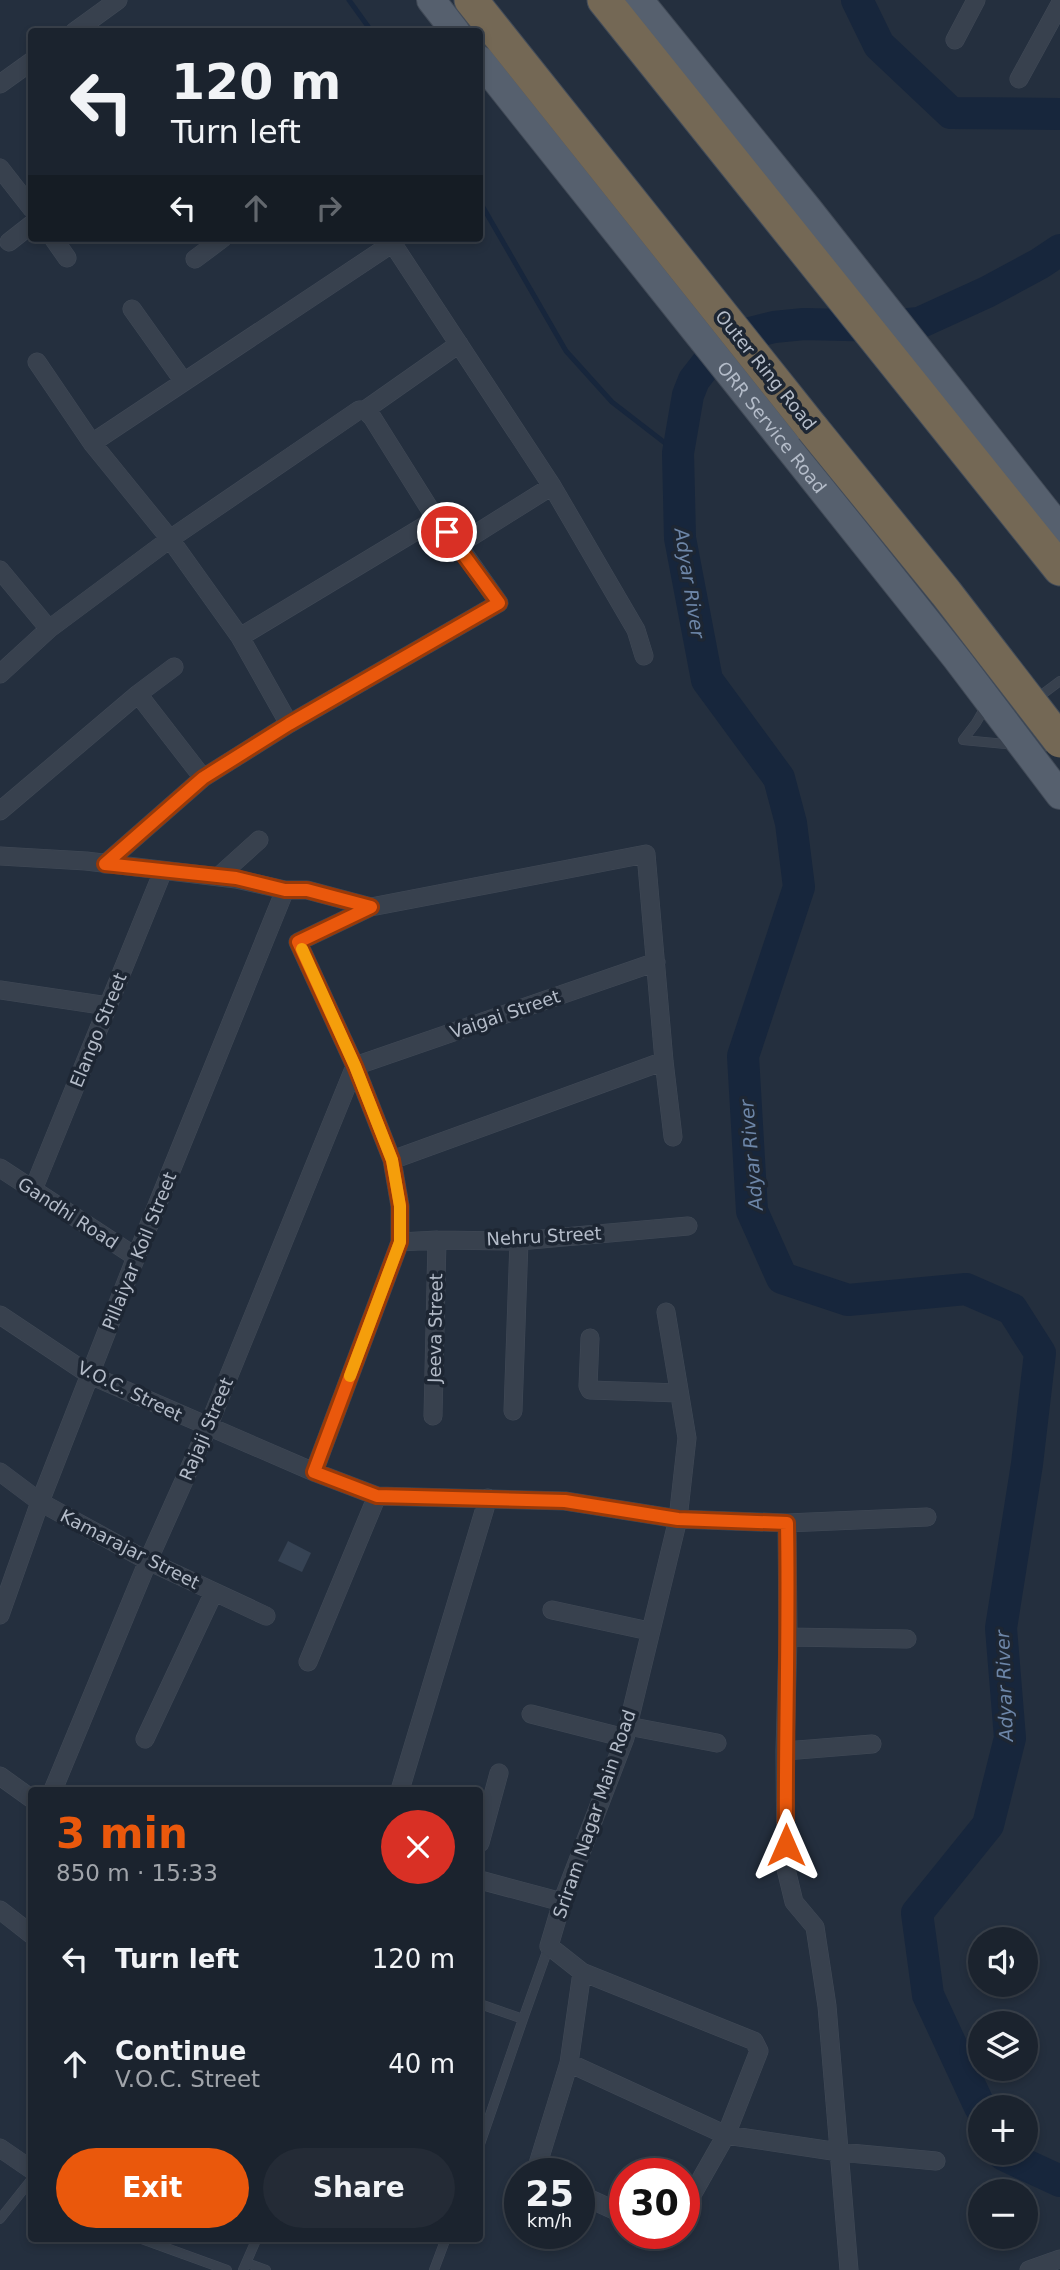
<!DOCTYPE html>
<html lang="en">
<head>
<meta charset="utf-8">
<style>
	:root { --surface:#1b232e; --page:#242b36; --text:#f1f3f6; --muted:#a0a4aa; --line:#39404a; --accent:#ea580c }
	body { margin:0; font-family:"DejaVu Sans",sans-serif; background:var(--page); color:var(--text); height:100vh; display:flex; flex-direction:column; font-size:26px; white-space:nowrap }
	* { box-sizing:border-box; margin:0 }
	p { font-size:23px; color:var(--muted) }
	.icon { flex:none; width:38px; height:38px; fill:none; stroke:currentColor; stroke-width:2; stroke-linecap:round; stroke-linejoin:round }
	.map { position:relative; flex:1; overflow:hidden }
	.panel { position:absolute; left:28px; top:1787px; width:455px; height:455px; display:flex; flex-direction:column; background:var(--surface); border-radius:7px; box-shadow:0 4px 10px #0003,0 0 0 2px var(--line) }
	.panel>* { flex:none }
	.hud { position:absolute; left:28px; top:28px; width:455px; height:214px; border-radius:7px; box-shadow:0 4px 10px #0003,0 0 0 2px var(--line); background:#1b232e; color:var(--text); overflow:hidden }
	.tools { position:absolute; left:968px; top:1927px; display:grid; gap:14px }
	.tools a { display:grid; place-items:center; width:70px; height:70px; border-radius:50%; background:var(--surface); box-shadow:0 4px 10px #0003,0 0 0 2px var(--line); font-size:35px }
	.speed { position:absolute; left:504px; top:2158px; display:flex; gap:14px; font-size:35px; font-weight:700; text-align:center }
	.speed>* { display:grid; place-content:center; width:91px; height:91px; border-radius:50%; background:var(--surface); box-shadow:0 4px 10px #0003,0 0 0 2px var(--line); line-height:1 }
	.speed small { font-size:18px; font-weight:400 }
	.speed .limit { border:10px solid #d22; background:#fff; color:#111 }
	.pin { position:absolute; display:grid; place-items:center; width:60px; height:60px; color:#fff; margin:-30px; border:4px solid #fff; border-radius:50%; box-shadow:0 2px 7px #0007 }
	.me { position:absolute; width:77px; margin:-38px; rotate:0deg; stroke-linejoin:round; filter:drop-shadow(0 0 5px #0008) }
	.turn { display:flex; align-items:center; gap:24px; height:147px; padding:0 28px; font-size:32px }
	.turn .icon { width:91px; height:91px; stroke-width:2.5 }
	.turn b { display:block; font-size:49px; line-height:60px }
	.lanes { display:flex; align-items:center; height:66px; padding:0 28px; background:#0003; justify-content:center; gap:35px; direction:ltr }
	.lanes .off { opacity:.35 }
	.round { display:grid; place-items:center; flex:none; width:74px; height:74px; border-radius:37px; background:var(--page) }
	.head { display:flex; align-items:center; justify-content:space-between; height:119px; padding:0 28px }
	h1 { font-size:42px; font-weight:800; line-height:52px; color:var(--accent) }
	.primary-button { display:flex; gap:14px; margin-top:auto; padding:14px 28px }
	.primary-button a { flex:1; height:80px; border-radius:42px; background:var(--accent); color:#fff; font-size:28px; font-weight:800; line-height:80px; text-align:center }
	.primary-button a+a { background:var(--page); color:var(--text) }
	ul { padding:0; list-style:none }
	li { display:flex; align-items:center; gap:21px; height:105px; padding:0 28px }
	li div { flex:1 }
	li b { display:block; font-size:26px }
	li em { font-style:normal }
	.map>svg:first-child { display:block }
</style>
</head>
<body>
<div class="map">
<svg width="1060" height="2270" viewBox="0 0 1060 2270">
	<rect width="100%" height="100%" fill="#242f3e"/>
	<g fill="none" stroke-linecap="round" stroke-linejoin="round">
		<path stroke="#17263c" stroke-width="5" d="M349 0 372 32
			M480 202 566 351 612 402 678 453"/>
		<path stroke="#17263c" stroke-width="32" d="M857 0 879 45 951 113 1060 114
			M980 2107 928 1995 917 1913 988 1825 1010 1738 1001 1628 1027 1464 1040 1353 1012 1309 966 1289 848 1300 782 1278 752 1211 743 1056 799 887 791 823 779 778 707 680 680 538 678 453 688 395 694 380 708 362 729 343 750 333 774 327 804 324 888 326 919 323 987 292 1039 264 1060 250
			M1003 2152 1004 2155 1060 2181"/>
	</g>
	<path fill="#364354" d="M288 1541 311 1553 302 1572 278 1561Z"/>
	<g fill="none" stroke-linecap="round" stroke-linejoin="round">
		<g stroke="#414a57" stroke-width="10">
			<path id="service" d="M1036 699 1060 681
				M963 740 1016 745
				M963 740 976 723 987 704
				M480 2004 523 2019 549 1946
				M480 2144 523 2019
				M0 2219 31 2180 32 2176
				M139 2238 227 2270
				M247 2263 266 2270
				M243 2270 257 2238
				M434 2270 446 2238"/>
		</g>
		<g stroke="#414a57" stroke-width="19">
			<path id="minor" d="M74 32 118 0
				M955 40 976 0
				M1019 79 1060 4
				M0 84 32 61
				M0 168 32 209
				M53 238 67 258
				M389 238 552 486 636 630 644 656
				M9 242 32 224
				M195 259 223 238
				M132 309 184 382
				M37 362 92 443 170 539 240 637 289 724
				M365 410 459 344
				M92 443 393 243
				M458 545 552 486
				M0 570 49 629
				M240 637 436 519
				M0 674 49 629 170 539 359 410H365L372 417 436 519 458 545 499 603 289 724 203 778 105 864
				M138 694 203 778
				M0 811 138 694 174 667
				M0 856 86 861 236 879 285 890H307L371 907
				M218 877 259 840
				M0 990 108 1006
				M392 1160 664 1061
				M0 1168 136 1257
				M33 1190 163 871
				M400 1242 437 1240 519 1241 688 1226
				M666 1312 687 1438 678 1519 625 1738 562 1902 549 1946 582 1972 754 2041 759 2051 726 2135 684 2209
				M0 1315 90 1375 314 1472 377 1496 565 1501 678 1519 787 1523 927 1517
				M590 1338 588 1386 590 1390 679 1393
				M513 1411 519 1241
				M433 1416 437 1240
				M0 1472 40 1502 148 1561 266 1616
				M314 1472 400 1242V1206L392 1160 355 1066 298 942 371 907 646 854 664 1061 673 1137
				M787 1523 788 1637 785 1751 786 1869 794 1902 815 1927 827 2006 849 2270
				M552 1610 649 1631
				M0 1615 40 1502 136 1257 285 890
				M788 1637 907 1639
				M308 1662 377 1496
				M531 1714 625 1738
				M628 1726 717 1743
				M145 1739 214 1592
				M785 1751 872 1744
				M0 1776 32 1799
				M53 1790 148 1561 208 1427 355 1066 656 962
				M400 1790 488 1498
				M480 1843 499 1773
				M480 1880 562 1902
				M0 1910 32 1935
				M569 2063 726 2135 839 2152 936 2161
				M0 2148 32 2170
				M545 2174 537 2167 569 2063 582 1972
				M579 2194 625 2215
				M665 2233 669 2235 671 2233
				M1029 2270 1060 2259"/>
		</g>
		<g stroke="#414a57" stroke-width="30">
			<g id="primary">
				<path d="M431 0 456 32"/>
				<path d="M639 0 808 209 1060 529"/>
				<path id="s1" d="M480 60 957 659 1060 795"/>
			</g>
		</g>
		<g stroke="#434c59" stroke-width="35">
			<path id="motorway" d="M471 0 812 428
				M604 0 1060 569"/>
		</g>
		<use href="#service" stroke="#38414e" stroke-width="9"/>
		<use href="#minor" stroke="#38414e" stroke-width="18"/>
		<use href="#primary" stroke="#56606e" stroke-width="28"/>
		<use href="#motorway" stroke="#746855" stroke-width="33"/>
		<g stroke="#434c59" stroke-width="35" stroke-linecap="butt">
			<path id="motorway-bridge" d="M812 428 946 593 1060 741"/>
		</g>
		<use href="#motorway-bridge" stroke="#746855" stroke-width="33"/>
	</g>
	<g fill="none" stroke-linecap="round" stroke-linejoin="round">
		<g stroke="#983908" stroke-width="18">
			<path id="route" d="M447 532 499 603 289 724 203 778 105 864 236 878 285 890H307L371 907 298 942 355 1066 392 1160 400 1206V1242L314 1472 377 1496 565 1501 678 1519 787 1523C789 1631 785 1738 786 1845"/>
		</g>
		<use href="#route" stroke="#ea580c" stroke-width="12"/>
		<path stroke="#f59e0b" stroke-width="12" d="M302 949 355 1066 392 1160 400 1206V1242L350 1376"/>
	</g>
	<g text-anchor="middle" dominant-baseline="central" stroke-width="7" stroke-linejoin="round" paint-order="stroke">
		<g font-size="18" fill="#b4bcc9" stroke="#1d2633">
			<text transform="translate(766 370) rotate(51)">Outer Ring Road</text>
			<text stroke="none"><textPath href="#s1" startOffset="469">ORR Service Road</textPath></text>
			<text transform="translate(505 1014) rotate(-19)">Vaigai Street</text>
			<text transform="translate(98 1030) rotate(-68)">Elango Street</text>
			<text transform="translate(68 1213) rotate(33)">Gandhi Road</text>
			<text transform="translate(544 1236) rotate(-3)">Nehru Street</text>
			<text transform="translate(139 1251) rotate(-68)">Pillaiyar Koil Street</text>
			<text transform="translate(435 1328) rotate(-89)">Jeeva Street</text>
			<text transform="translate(130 1391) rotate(26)">V.O.C. Street</text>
			<text transform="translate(206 1429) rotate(-67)">Rajaji Street</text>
			<text transform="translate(130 1549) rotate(27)">Kamarajar Street</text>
			<text transform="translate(594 1814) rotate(-71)">Sriram Nagar Main Road</text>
		</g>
		<g font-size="19" font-style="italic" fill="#6d86a8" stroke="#1d2633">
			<text transform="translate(690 583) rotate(81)">Adyar River</text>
			<text transform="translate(751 1155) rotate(-95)">Adyar River</text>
			<text transform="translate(1004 1686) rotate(-92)">Adyar River</text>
		</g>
	</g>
</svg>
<div class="tools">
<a><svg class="icon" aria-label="sound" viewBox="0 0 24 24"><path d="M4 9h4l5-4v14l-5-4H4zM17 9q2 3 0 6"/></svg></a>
<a><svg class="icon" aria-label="layers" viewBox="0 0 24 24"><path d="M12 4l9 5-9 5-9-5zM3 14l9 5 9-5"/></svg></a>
<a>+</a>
<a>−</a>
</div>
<div class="speed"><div>25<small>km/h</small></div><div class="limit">30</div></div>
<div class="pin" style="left:447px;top:532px;background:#d93025"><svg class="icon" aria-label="arrive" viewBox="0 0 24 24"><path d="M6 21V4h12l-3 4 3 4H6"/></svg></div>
<svg class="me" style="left:786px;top:1845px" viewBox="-20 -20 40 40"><path d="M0-17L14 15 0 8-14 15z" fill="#ea580c" stroke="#fff" stroke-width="4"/></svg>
<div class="hud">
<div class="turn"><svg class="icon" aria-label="left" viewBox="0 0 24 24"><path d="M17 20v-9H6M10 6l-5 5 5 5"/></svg><div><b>120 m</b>Turn left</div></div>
<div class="lanes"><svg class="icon" aria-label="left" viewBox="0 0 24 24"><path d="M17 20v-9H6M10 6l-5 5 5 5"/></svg><svg class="icon off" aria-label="ahead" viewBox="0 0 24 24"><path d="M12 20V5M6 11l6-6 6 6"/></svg><svg class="icon off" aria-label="right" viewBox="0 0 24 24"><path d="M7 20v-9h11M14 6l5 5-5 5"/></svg></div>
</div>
<section class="panel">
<div class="head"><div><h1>3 min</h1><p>850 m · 15:33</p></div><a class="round" style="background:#d93025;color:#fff"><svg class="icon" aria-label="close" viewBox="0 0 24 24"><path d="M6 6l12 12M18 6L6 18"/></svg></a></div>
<ul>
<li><svg class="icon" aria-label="left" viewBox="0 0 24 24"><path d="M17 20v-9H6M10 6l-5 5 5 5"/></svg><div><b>Turn left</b></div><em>120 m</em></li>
<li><svg class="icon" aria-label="ahead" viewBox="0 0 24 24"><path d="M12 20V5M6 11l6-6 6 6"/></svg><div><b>Continue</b><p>V.O.C. Street</p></div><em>40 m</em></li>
</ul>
<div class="primary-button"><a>Exit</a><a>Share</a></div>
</section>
</div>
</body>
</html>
